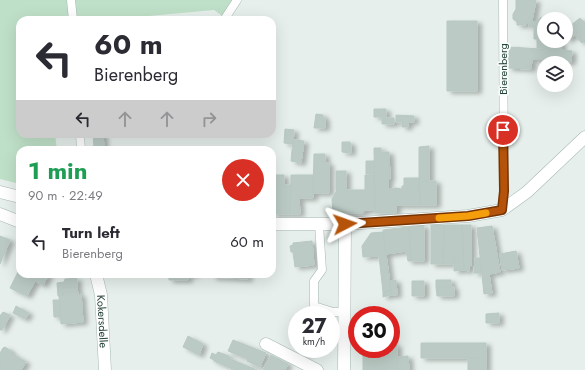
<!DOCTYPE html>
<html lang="en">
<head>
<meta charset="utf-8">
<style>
	:root { --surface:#fff; --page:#f2f2f3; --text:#2b2b33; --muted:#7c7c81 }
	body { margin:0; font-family:Jost,sans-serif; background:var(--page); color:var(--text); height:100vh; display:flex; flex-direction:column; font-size:15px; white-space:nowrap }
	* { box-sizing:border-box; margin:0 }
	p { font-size:13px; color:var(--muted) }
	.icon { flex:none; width:22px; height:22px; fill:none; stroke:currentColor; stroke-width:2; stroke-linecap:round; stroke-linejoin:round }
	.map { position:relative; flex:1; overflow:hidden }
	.drawer { position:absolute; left:16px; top:146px; width:260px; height:132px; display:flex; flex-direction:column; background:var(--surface); border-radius:12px; box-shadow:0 4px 16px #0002 }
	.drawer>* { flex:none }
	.top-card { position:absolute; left:16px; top:16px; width:260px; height:122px; border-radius:12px; box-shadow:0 4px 16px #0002; background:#fff; color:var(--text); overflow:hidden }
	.controls { position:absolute; left:537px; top:12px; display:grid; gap:8px }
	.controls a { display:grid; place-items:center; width:36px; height:36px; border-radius:50%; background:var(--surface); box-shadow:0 4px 16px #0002; font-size:20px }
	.speed { position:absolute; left:288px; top:306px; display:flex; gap:8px; font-size:20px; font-weight:700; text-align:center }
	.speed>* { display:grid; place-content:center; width:52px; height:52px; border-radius:50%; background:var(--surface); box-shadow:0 4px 16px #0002; line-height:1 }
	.speed small { font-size:10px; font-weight:400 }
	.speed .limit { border:6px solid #d22; background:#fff; color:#111 }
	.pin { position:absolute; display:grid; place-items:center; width:34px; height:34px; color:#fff; margin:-17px; border:2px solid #fff; border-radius:50%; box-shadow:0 1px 4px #0007 }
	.me { position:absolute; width:44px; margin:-22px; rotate:86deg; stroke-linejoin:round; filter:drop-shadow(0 0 3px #0008) }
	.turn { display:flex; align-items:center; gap:14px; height:84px; padding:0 12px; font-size:18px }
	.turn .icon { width:52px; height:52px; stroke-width:2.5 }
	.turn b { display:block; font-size:28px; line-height:34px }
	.lanes { display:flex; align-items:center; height:38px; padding:0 12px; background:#0003; justify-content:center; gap:20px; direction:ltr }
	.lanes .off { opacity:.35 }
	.round { display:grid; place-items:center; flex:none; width:42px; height:42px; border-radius:21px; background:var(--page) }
	.head { display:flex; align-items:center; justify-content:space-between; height:68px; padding:0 12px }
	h1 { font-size:24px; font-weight:700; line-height:30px; color:#1e9e55 }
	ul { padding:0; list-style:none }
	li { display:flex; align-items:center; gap:12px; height:56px; padding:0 12px }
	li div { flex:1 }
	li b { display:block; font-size:15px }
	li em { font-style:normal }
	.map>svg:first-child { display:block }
</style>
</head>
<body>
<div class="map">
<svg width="585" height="370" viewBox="0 0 585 370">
	<defs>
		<filter id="shadow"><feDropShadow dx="4.5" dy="2.5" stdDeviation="2" flood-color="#0004"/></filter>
	</defs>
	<rect width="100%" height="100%" fill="#e6efeb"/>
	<path fill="#bfe0c8" d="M0 0H241L228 20 214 10 127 18 63 17V20H20V134H55L57 150H20V184L0 179Z"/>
	<path fill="#bbcac4" stroke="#b8c9c2" filter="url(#shadow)" d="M516 0H536L532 21 535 22 541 17 545 19H544V41H561V49L537 48V39H534V27H529V23H526V25H517V22L513 19V14L516 9Z
		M580 18 585 23V40L582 43 575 35 566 40V21L570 26Z
		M447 21H477V91H447Z
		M509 47 572 51 571 62H550L551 60 532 59 531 69 508 68Z
		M374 109H386V117H374Z
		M316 114 323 115V118H325V128H314Z
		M396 115 414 116V122H408V127H402V122H396Z
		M382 118H394V124H382Z
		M285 129 294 130 293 144 284 143Z
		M93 134H103L104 148H94Z
		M293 140 304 141 301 163 291 161Z
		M342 142H350V144H351V153L342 152Z
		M429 146V181H419V147Z
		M374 148H381V152H389L390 179H388V189L396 188V213H375Z
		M314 154H325V163H329V193H313Z
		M366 161H374V174H366Z
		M336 171H346V190H365V175H374L375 210H366L363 213H333L332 199 337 190H336Z
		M272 175H284V185H291L290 214H272Z
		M291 175H313V198H299L300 214H290Z
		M404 178H419L420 205H396V188L402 189V186H404Z
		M419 181H436V205H420Z
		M424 225V261H411L409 227Z
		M431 225H444L443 264H431Z
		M444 225H454V264H443Z
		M454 225H462L464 270 454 271Z
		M462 225H471V266L469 267V271L464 270Z
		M492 226 500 272 489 274 492 293 484 294 477 228Z
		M409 227 411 261H408L406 251 386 254 383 230Z
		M383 232 391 291 383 292 379 256 363 257 362 246 371 233Z
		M0 236 10 240 0 264Z
		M312 241 314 265 295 267 293 252H291L290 246 293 245V243Z
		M516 251 519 268 502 270 500 254Z
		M475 258H480L481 273H474Z
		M20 268V274H49L43 285 35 281 27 296 10 288Z
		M169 274H179V280H169Z
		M179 274H195V275H188V280H179Z
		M212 274H230V278L212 277Z
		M230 274H248V279L230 278Z
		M77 278V287L62 288 63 296H58L57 283 64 282 65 279Z
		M396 280 397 295H391L390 281Z
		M436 280H451V287H436Z
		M412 281H424V296H412Z
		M77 287 78 295 81 294 83 322 61 324 59 296H63L62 288Z
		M436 287H454V296H437Z
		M391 291V295L383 297V292Z
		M53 300H59L60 317H54Z
		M16 306 29 313 25 319 13 313Z
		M3 312 10 315 2 330H0V315H1Z
		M499 313V323H486V314Z
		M295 333H297V347H294Z
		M188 336 203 344 199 355 183 347Z
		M233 340 266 353 260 367 247 361 248 359 228 351Z
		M391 341H393V345H397V357H363L362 349H391Z
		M421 343H486V358H421Z
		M5 347 11 351V353L26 362 21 370H0V353L3 348Z
		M300 349H310V352L307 354H303Z
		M218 352 229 356 228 358 257 370H235L214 361V360L210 358 212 353 216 355Z
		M271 355 288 364 285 370H263Z
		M408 356 409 370H397V357Z
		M363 357H397V370H363Z
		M468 358H486V370H468Z"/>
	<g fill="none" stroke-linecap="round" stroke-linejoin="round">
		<g stroke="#a8b8b2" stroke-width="9">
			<path id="service" d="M71 0 73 20
				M224 20 237 0
				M80 134 81 150
				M502 210 504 191 503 0
				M319 224 322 270 314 281V306L333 312H345"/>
		</g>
		<g stroke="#a8b8b2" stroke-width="13">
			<g id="minor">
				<path d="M0 192 20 197"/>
				<path d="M0 214 20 222"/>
				<path d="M272 224H345L468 216 502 210 527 192 585 137"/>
				<path id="s1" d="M96 274 101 295 105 370"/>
				<path d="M266 344 317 370"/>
				<path d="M344 370 345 224"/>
			</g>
		</g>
		<use href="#service" stroke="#fff" stroke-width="8"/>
		<use href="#minor" stroke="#fff" stroke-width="12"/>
	</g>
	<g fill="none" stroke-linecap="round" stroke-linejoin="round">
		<g stroke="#753606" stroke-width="10">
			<path id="route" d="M345 224 468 216 502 210 504 191 503 130"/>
		</g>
		<use href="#route" stroke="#b45309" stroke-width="7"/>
		<path stroke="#f59e0b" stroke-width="7" d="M439 218 468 216 486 213"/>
	</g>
	<g text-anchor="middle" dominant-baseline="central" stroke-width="3.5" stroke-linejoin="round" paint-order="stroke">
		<g font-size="11" fill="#24423a" stroke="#f7fbf9">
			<text transform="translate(503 69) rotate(-90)">Bierenberg</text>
			<text stroke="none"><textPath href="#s1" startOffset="48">Kokersdelle</textPath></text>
		</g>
	</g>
</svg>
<div class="controls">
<a><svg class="icon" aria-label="search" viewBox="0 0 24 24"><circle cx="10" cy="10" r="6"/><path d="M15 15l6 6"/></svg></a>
<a><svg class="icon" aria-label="layers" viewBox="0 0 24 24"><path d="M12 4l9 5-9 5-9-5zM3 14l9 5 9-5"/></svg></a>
</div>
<div class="speed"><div>27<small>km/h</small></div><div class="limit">30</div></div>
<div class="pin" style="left:503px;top:130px;background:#d93025"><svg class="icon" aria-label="arrive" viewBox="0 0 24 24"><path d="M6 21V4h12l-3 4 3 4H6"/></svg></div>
<svg class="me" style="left:345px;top:224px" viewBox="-20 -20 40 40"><path d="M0-17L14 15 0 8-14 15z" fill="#b45309" stroke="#fff" stroke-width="4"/></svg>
<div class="top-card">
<div class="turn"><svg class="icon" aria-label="left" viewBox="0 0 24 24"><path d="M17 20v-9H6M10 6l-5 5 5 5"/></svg><div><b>60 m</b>Bierenberg</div></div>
<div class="lanes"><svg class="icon" aria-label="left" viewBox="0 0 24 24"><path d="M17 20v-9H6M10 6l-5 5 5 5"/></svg><svg class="icon off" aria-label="ahead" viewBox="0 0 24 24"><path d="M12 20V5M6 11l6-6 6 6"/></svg><svg class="icon off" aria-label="ahead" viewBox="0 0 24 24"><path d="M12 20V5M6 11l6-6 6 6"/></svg><svg class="icon off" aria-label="right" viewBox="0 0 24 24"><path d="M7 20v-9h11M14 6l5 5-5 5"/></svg></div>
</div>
<section class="drawer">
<div class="head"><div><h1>1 min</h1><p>90 m · 22:49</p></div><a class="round" style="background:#d93025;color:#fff"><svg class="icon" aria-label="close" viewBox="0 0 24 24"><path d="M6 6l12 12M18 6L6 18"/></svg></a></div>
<ul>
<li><svg class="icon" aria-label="left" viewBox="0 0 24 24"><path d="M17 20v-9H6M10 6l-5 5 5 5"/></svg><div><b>Turn left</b><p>Bierenberg</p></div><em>60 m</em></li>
</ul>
</section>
</div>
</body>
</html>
